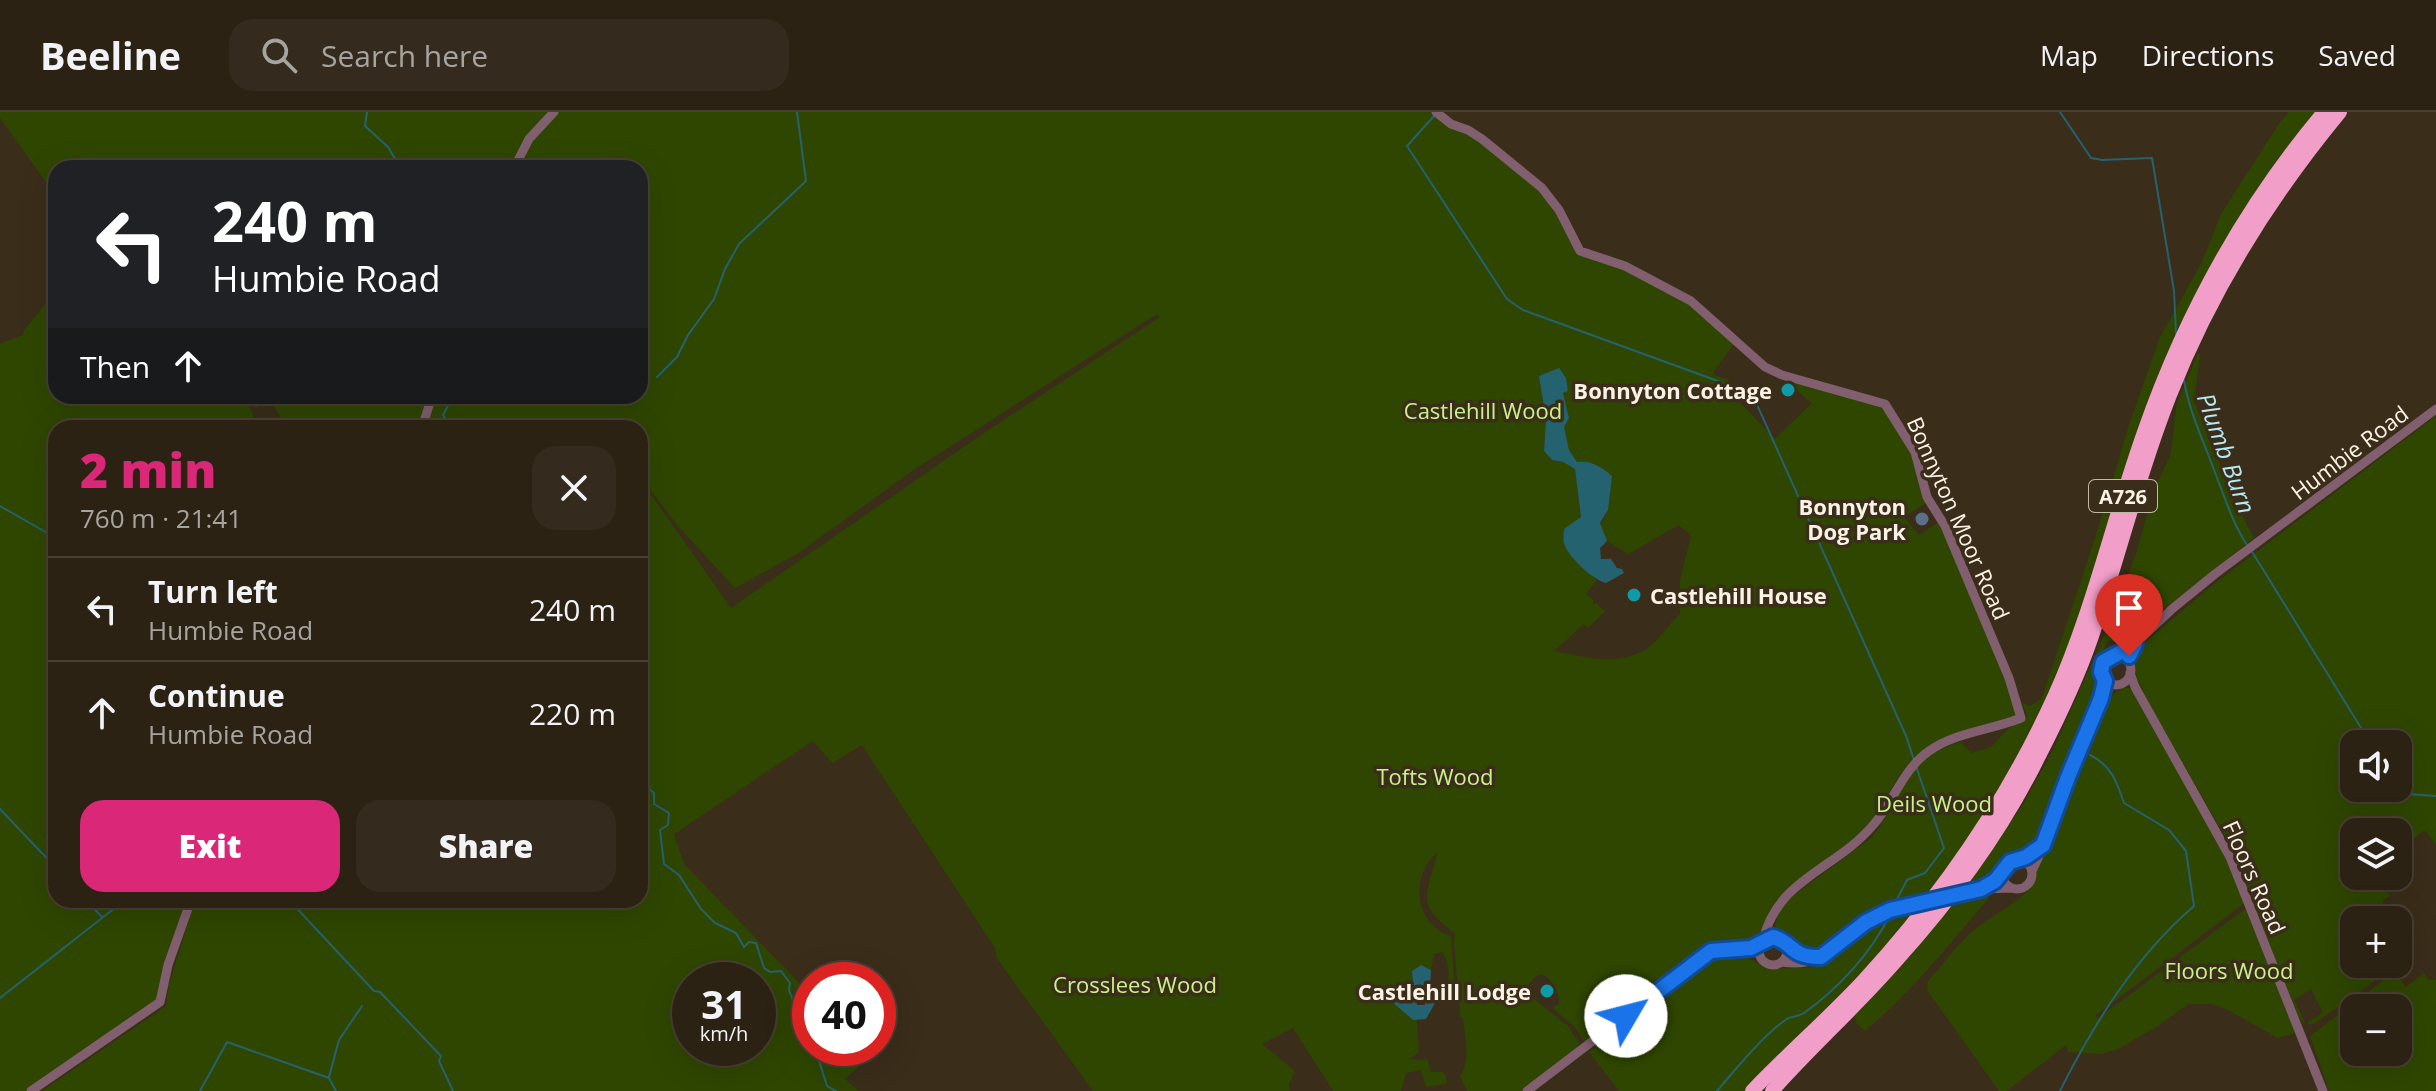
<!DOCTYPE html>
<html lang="en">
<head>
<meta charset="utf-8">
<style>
	:root { --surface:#2c2214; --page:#342a1d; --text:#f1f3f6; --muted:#a6a4a0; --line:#483f34; --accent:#db2777 }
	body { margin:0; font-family:"Open Sans",sans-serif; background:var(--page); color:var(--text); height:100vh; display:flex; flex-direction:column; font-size:30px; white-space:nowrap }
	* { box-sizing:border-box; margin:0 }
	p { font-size:26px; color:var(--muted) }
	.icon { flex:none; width:44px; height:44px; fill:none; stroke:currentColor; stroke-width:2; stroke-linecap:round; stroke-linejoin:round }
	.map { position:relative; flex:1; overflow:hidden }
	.details { position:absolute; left:48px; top:308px; width:600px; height:488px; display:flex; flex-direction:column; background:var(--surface); border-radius:24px; box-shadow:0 8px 32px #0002,0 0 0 2px var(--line) }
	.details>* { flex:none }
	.hud { position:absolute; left:48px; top:48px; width:600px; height:244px; border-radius:24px; box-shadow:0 8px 32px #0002,0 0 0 2px var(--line); background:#202124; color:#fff; overflow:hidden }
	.fabs { position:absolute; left:2340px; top:618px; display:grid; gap:16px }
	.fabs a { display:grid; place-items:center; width:72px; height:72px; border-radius:16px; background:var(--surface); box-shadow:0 8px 32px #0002,0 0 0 2px var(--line); font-size:40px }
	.speed { position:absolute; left:672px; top:850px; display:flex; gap:16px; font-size:40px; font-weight:700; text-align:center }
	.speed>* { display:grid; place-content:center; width:104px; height:104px; border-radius:50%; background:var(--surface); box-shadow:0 8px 32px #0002,0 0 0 2px var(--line); line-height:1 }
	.speed small { font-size:20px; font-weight:400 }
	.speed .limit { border:12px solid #d22; background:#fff; color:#111 }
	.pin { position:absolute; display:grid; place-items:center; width:68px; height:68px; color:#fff; margin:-82px -34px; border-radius:50% 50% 50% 0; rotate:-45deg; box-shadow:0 0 8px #0007 }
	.pin .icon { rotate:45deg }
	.me { position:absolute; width:88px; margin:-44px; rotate:53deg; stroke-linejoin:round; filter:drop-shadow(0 0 6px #0008) }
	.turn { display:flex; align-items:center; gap:28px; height:168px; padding:0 32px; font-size:36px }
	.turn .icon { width:104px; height:104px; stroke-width:2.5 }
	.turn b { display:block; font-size:56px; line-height:68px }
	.then { display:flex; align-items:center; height:76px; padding:0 32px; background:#0003; gap:16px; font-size:30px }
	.round { display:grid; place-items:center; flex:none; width:84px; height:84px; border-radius:24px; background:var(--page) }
	.summary { display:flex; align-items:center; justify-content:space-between; height:136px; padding:0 32px }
	h1 { font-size:48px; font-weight:800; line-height:60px; color:var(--accent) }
	.button { display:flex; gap:16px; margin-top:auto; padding:16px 32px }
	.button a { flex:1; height:92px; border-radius:24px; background:var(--accent); color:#fff; font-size:32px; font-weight:800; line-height:92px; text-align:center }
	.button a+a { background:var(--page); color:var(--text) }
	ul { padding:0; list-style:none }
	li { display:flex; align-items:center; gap:24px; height:104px; padding:0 32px; border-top:2px solid var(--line) }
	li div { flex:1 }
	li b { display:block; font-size:30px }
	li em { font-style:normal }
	header { display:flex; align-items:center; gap:48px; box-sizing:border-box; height:112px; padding:0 40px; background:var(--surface); border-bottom:2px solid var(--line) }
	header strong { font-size:38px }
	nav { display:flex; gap:44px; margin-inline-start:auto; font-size:28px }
	.search { width:560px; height:72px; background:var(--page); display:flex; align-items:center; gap:20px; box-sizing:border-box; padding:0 28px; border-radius:24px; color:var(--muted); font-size:30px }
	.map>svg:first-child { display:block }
</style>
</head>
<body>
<header>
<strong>Beeline</strong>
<div class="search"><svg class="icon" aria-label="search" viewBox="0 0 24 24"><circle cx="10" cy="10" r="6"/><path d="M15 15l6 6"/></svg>Search here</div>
<nav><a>Map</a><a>Directions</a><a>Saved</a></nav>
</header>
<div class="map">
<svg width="2436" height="979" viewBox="0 0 2436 979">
	<rect width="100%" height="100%" fill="#3a2d1a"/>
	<path fill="#2f4600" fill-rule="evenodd" d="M0 0H551L512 56H56V84L0 6Z
		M557 0H1432L1472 24 1545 82 1576 137 1622 155 1695 195 1734 232 1712 262 1729 268 1730 280 1775 327 1812 291 1781 266 1884 294 1915 349 1919 371 1926 391 1904 405 1919 423 1940 409 2006 563 2017 603C1987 613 1950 619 1924 637 1900 653 1883 696 1862 720 1835 750 1789 764 1769 800 1764 810 1763 820 1759 829 1744 835 1727 828 1712 835L1585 931 1574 914 1552 896 1559 892C1559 880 1552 866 1541 862L1535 865 1524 879 1568 914 1579 931 1578 936 1523 979H1467L1460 965C1471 947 1465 925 1463 906L1460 905 1454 830 1455 822C1414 788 1427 787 1437 741 1409 764 1415 813 1451 824L1455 882 1450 883C1445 867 1454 859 1442 840L1434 842 1431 858 1421 853 1412 859 1413 870 1391 888 1412 907H1417L1419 940 1410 947 1428 948 1431 960H1443L1446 964 1447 972 1426 975 1421 958 1406 961 1401 979H1333L1293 916 1262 932 1295 959 1289 972 1290 979H1093L996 845 995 836 862 633 832 651 813 629 674 722 684 752 810 882V936H863L871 944 845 967 859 979H42L166 894 169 873 195 788H640V367L731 496 987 319 1160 205 1157 202 915 357 797 442 735 476 678 414 640 365V316H426L436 284H640V56H517L525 38ZM1566 266 1568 278 1563 281 1569 306 1563 315 1569 338 1577 350 1595 352 1606 359 1608 398 1600 415 1607 429 1628 442 1679 413 1691 424 1680 468V501C1669 512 1659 529 1646 537 1619 555 1583 545 1554 539L1584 512 1588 516 1605 499 1596 491 1593 492V488L1586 482 1597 468 1571 443 1575 411 1581 404 1575 357 1563 350 1552 348 1544 339 1546 308 1540 271ZM690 868H758V936H690Z
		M2289 0H2319L2256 81 2056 573 1977 719 1925 786C1882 793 1857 816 1822 841 1800 844 1790 832 1775 817L1777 804 1785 790 1871 726C1892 703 1900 665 1925 646 1935 638 1949 635 1960 630L1972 641 1991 635 2008 617 2028 605 2022 591 2030 594 2042 586 2096 423 2129 313 2160 225 2201 152 2221 102 2278 13Z
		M56 179V284H242L252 300 256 316H56V788H188L155 891 28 979H0V232L23 223 24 218Z
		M2198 241 2200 242 2194 289 2237 393 2254 426 2125 528 2108 529 2096 552 2098 571 2065 651 2046 713 2035 732 2006 746 1995 763 1986 770 1969 771 2024 691 2054 636 2111 508 2136 442 2154 378 2170 344 2177 291Z
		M251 284H429L419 316H286L271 288H264L256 296Z
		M2436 304V733L2425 718 2398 738V720H2354V764H2377L2390 784 2383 788 2382 808H2354V852H2382L2386 861 2314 912H2305L2298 905 2232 737 2146 586 2137 567 2134 546 2145 530 2214 472ZM2354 632H2398V676H2354ZM2311 877 2323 900 2306 912 2294 888Z
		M2122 576H2130L2136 582 2222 735 2245 791 2096 903 2097 907 2248 795 2299 920 2278 926 2228 898 2212 892H2188L2158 914 2118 937 2101 942 2068 940 2066 933 2007 979H1999L1927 878 1928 869C1943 853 1957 832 1974 818 1996 801 2015 794 2033 773L2037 755 2053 727 2091 620 2107 588Z
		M1990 785C1950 831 1912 880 1865 919L1857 912 1854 903 1903 853 1955 788Z
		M1918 795 1889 832 1748 979H1619L1589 940 1717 843C1743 838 1748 848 1769 856 1772 857 1808 856 1812 855 1831 850 1842 834 1856 822 1873 807 1897 801 1918 795Z
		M2394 860 2406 875 2424 861 2428 868H2436V979H2329L2310 924ZM2354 896H2398V940H2354Z"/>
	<path fill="#256270" d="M1559 256 1566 266 1568 279 1563 281 1569 306 1564 315 1569 338 1577 350C1589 347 1604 356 1612 364L1608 398 1600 411 1607 429 1600 436 1601 447H1611L1617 456 1622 457 1624 461 1606 471C1593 468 1567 444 1564 431 1563 429 1564 419 1564 417L1581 405 1575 357 1563 350 1552 348 1544 339 1546 308 1539 264Z
		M1421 853 1431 858 1430 875 1416 886 1417 893H1425L1424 884 1431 877 1435 891 1426 907 1413 908 1391 889 1395 879 1407 876 1413 870 1412 859Z"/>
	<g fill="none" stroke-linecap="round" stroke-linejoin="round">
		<path stroke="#256270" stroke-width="2" d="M367 0 365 14 388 35 398 52 389 56
			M2060 0 2091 46 2102 48 2152 46 2174 179 2176 222
			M1434 4 1407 34 1507 187 1523 198 1726 272 1754 286 1906 624 1914 648
			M657 265 677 245 688 223 714 187 725 157 739 132 806 69 797 0
			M2184 268C2189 299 2203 328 2214 358 2224 383 2232 410 2247 433
			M451 316 443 303 453 284
			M0 394 49 422 56 443
			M2251 438 2371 632
			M640 640V641
			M640 669 654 681V692L669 701 668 713 660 718 664 752 679 763 701 797 715 811 736 821 744 835 749 830 756 831 764 856 770 860 781 859 790 871 789 878 804 919 810 928
			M2398 675 2408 682 2436 684
			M0 697 56 756
			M86 788 102 805
			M289 788 374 879 380 880 441 944 439 949 453 979
			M1894 793 1907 768 1925 761 1944 736 1916 654
			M0 886 125 788
			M815 936 827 974 836 979
			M329 965 339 928 362 894
			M200 979 227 930 329 966 336 979
			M1717 979C1734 959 1766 920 1787 907 1792 904 1798 905 1804 901 1839 876 1871 841 1890 803
			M2060 979C2094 911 2136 844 2194 794L2186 739 2169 718 2124 691C2117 670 2111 653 2090 643"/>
		<path stroke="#815f6f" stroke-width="9" d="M1436 0 1451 12 1468 18 1482 27 1542 76 1559 98 1580 139 1625 154 1691 189 1765 255 1782 263 1885 292 1915 340 1927 385 1945 414 2009 566 2021 606C1992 618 1955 620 1929 639 1903 657 1894 689 1874 712 1836 758 1777 766 1763 829
			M514 56 529 27 554 0
			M422 316 432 284
			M2101 558a15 15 0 1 1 30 0a15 15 0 1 1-30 0Z
			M2116 544 2135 532 2172 497 2215 462 2436 297
			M2130 561 2135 575 2230 745 2323 979
			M2002 762a15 15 0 1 1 30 0a15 15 0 1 1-30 0Z
			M2032 759 2049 722 2068 665 2101 586 2105 569
			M1952 784 1981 777 2012 776
			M1759 839a14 14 0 1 1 28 0a14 14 0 1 1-28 0Z
			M1786 834 1798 843 1816 845
			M1782 850C1827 857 1835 827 1869 808 1889 797 1908 794 1930 789
			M31 979 160 890 168 853 191 788
			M1527 979 1711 839 1761 833"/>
		<path stroke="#f19fc8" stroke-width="14" d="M1752 979C1788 941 1828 907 1864 868 1942 783 2007 689 2055 583 2093 498 2113 407 2144 320 2185 203 2244 95 2324 0
			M1772 979C1812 934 1857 894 1897 848 1951 788 2002 719 2038 646 2058 607 2078 566 2092 524 2119 444 2139 362 2170 283 2211 179 2269 86 2340 0"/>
	</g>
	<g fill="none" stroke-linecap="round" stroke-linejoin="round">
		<g stroke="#114b97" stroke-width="20">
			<path id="route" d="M1626 904 1711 839 1751 836 1773 825C1795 831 1788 845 1821 845L1866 810 1890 798 1981 777 1995 769 2010 750 2026 745 2043 733 2068 665 2101 586 2105 569 2101 560 2103 550 2135 532 2129 544"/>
		</g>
		<use href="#route" stroke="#1a73e8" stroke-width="14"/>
	</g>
	<g fill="#0f9aa8" stroke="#3a2d1a" stroke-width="3">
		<circle cx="1788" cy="278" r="8"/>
		<circle cx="1634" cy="483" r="8"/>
		<circle cx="1547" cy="879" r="8"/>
	</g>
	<circle fill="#5c6f8a" stroke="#3a2d1a" stroke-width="3" cx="1922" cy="407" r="8"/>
	<g text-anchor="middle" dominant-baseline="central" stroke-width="7" stroke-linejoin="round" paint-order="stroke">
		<rect fill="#3a2d1a" stroke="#c2b8aa" stroke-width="2" x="2089" y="368" width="68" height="32" rx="6"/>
		<g font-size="20" font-weight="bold" fill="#fcf3e7">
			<text x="2123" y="384">A726</text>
		</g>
		<g font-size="22" font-weight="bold" fill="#fcf3e7" stroke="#3a2d1a" text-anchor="end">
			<text x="1772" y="278">Bonnyton Cottage</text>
			<text x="1906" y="394">Bonnyton<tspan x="1906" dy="25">Dog Park</tspan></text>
			<text x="1650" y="483" text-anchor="start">Castlehill House</text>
			<text x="1531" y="879">Castlehill Lodge</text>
		</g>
		<g font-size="22" fill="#c8f38b" stroke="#3a2d1a">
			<text x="1483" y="298">Castlehill Wood</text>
			<text x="1435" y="664">Tofts Wood</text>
			<text x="1934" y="691">Deils Wood</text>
			<text x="2229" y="858">Floors Wood</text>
			<text x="1135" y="872">Crosslees Wood</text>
		</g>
		<g font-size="22" fill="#fcf3e7" stroke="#3a2d1a">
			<text transform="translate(2349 340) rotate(-37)">Humbie Road</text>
			<text transform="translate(1959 406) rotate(66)">Bonnyton Moor Road</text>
			<text transform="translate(2255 765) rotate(66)">Floors Road</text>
		</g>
		<g font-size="24" font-style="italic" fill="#b6e9f7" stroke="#3a2d1a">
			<text transform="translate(2227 341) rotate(70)">Plumb Burn</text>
		</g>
	</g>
</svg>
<div class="fabs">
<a><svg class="icon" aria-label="sound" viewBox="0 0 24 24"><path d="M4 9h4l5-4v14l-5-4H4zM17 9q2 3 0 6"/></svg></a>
<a><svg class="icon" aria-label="layers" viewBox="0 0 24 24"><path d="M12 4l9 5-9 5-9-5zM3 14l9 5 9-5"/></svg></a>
<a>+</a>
<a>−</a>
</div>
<div class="speed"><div>31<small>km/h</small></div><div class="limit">40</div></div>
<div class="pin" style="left:2129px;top:544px;background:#d93025"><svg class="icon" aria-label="arrive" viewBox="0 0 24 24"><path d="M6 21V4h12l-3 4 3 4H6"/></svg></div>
<svg class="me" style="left:1626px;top:904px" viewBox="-20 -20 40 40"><circle r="19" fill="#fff"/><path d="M0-13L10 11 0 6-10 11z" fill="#1a73e8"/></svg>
<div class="hud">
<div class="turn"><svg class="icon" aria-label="left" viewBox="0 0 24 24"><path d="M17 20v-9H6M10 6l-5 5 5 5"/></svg><div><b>240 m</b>Humbie Road</div></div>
<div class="then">Then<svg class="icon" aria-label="ahead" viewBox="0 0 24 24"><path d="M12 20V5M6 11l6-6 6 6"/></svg></div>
</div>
<section class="details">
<div class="summary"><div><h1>2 min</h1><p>760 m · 21:41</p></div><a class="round"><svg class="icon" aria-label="close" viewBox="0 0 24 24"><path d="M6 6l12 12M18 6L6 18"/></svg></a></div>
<ul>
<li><svg class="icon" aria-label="left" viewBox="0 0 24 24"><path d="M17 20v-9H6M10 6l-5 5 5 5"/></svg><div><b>Turn left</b><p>Humbie Road</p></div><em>240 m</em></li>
<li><svg class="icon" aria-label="ahead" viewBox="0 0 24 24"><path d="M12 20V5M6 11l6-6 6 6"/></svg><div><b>Continue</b><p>Humbie Road</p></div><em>220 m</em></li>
</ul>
<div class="button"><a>Exit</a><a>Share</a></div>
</section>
</div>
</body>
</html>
